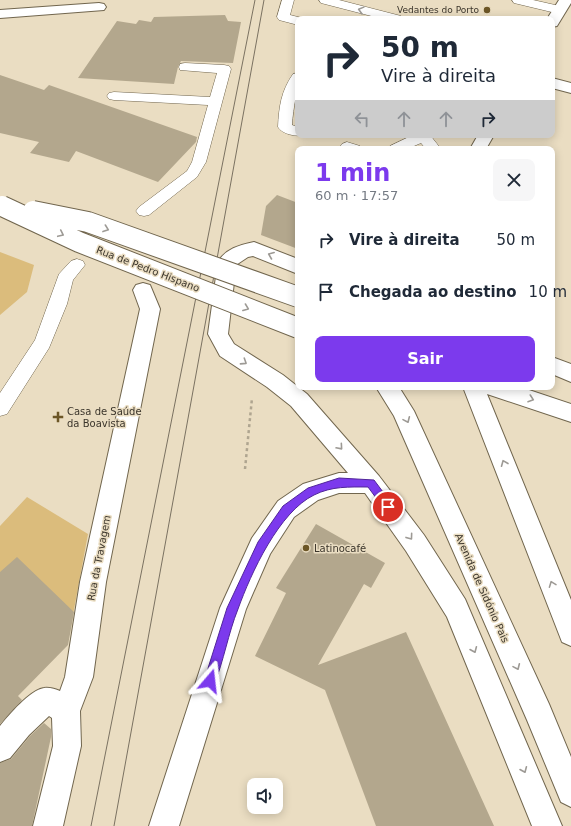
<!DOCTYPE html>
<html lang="pt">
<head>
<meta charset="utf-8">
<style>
	:root { --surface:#fff; --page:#f6f6f7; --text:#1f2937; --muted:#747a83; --accent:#7c3aed }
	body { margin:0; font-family:"DejaVu Sans",sans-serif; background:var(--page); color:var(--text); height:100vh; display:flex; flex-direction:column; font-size:15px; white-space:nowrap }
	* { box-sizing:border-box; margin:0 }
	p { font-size:13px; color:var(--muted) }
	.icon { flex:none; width:22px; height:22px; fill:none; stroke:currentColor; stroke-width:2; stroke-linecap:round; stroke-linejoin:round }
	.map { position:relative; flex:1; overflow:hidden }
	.side { position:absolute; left:295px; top:146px; width:260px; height:244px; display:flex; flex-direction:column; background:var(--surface); border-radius:8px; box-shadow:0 2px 10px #0003 }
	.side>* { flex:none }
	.hud { position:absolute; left:295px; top:16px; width:260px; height:122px; border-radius:8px; box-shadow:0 2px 10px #0003; background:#fff; color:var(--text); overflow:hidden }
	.buttons { position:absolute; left:247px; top:778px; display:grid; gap:8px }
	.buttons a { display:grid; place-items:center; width:36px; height:36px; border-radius:8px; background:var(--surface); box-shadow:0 2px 10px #0003; font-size:20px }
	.pin { position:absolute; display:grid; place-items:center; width:34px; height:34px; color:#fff; margin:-17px; border:2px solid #fff; border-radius:50%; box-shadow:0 1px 4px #0007 }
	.me { position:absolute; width:44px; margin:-22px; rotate:17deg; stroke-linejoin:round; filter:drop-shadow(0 0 3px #0008) }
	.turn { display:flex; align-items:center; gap:14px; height:84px; padding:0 20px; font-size:18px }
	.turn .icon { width:52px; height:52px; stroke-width:2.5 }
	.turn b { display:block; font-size:28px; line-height:34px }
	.lanes { display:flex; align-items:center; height:38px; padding:0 20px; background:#0003; justify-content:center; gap:20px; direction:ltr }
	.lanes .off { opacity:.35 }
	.round { display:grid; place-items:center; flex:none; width:42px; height:42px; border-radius:8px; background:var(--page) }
	.headline { display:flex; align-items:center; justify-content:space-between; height:68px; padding:0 20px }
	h1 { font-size:24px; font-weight:600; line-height:30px; color:var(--accent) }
	.cta { display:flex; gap:8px; margin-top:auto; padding:8px 20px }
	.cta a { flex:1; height:46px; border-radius:8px; background:var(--accent); color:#fff; font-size:16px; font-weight:600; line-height:46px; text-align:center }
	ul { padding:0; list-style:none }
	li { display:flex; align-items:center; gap:12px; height:52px; padding:0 20px }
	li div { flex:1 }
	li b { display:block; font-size:15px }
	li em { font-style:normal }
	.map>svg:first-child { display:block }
</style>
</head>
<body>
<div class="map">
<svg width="571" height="826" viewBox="0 0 571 826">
	<rect width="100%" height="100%" fill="#eaddc2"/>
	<path fill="#dbbc7c" d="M0 252 34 265 27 292 0 315Z
		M27 497 88 534 70 631 0 580V526Z"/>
	<path fill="#b3a78d" d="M225 15 228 21 241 22 233 63 181 61 178 67 174 84 78 78 117 21 136 24 139 20 151 22 154 17Z
		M0 75 44 90 49 85 197 137 196 142 158 182 76 151 69 162 30 153 39 142 0 133Z
		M277 195 298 203V249L261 235 266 206Z
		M316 524 385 563 371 588 364 584 318 665 406 632 494 826H376L325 690 255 656 286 593 276 588Z
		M17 557 74 612 68 645 18 696 22 700 0 724V572Z
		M44 723 51 729V737L32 826H0V763L11 759 30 736Z"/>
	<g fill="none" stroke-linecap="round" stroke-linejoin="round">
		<g stroke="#71664e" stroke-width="1">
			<path id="lane" d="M282 0H294L290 15 302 18 298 19V25L279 20 277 17Z
				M319 0H339L401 16 403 19H383L321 3Z
				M512 0H533L564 7 566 10 564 13 560 14 514 3Z
				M185 63 224 65 229 66 231 69 206 162 197 177 149 215 144 216 139 215 136 211 139 207 187 171 192 162 208 105 114 100 109 99 107 96 109 93 114 92 210 97 217 73 180 70 179 67 180 64Z
				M298 73C298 90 293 107 292 125L298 127V135H303C296 137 282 134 278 127 279 107 281 91 293 74Z
				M413 135H430L441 149H426L421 143 407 149H388L390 146Z
				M347 142 360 146 362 149H341L340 147 342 144Z
				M77 259 83 261 85 265 73 280 67 304 49 348 7 414 0 416V393L35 340 59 274 71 261Z"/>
		</g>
		<g stroke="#71664e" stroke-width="2">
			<path id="street" d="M99 3 104 4 106 7 104 10 0 18V10Z
				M552 78 571 83V93L552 88Z
				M254 242 298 259V274L253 256 248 257 236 265 228 334 234 344 283 375 307 394 379 476 424 535 465 599 562 826H532L447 617 406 551 365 493H339L318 500 294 517 270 554 246 609 179 826H149L220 608 252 538 278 501 303 484 339 473H348L291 406 267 387 220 356 208 334 218 262C225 249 240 245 254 242Z
				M143 283 150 285 160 309 106 582 93 677 80 711 81 746 63 826H33L53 746 52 718 49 716 29 735 10 758 0 762V726C9 715 30 690 44 688 49 687 55 689 60 691L65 677 80 582 140 309 133 290 136 285Z
				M552 357 571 364V382L552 374Z"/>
		</g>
		<g stroke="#71664e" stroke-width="2">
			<path id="secondary" d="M559 0H571V3L557 26 552 27V19H547Z
				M478 135H494L486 149H470Z
				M376 387H399L414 411 549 704 571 757V807L561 802 527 720 394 416Z
				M463 387H520L571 404V422L487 394 571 600V646L562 642Z"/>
		</g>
		<path stroke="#afa590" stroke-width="2.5" stroke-dasharray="3 3" stroke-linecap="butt" d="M245 469 252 398"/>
		<use href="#lane" fill="#fff" fill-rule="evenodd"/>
		<use href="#street" fill="#fff" fill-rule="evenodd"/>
		<use href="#secondary" fill="#fff" fill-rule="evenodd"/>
		<path stroke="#7a7161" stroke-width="1" d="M91 826 255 0
			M114 826 264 0"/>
		<g stroke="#71664e" stroke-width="16" stroke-linecap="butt">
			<path id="secondary-bridge-far1" d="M0 205 4 207"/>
		</g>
		<g stroke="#71664e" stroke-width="22" stroke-linecap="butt">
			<path id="secondary-bridge" d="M2 206 79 242 298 328
				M33 211 88 222 298 297"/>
		</g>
		<use href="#secondary-bridge-far1" stroke="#fff" stroke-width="16"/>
		<use href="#secondary-bridge" stroke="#fff" stroke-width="20"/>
	</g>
	<defs><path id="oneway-chevron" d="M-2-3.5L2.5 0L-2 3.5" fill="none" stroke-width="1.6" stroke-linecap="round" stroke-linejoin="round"/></defs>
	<g stroke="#9d9a95">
		<use href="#oneway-chevron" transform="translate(361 10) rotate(-165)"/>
		<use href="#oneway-chevron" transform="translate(106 229) rotate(20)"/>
		<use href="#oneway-chevron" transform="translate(61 234) rotate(25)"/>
		<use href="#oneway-chevron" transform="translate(271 255) rotate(-158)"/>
		<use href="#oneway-chevron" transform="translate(246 308) rotate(21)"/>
		<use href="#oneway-chevron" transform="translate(244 362) rotate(33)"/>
		<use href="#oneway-chevron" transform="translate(531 399) rotate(19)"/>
		<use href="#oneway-chevron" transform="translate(407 420) rotate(66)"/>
		<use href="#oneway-chevron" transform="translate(340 447) rotate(49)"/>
		<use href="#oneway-chevron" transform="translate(504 463) rotate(-112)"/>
		<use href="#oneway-chevron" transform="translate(410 537) rotate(54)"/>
		<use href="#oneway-chevron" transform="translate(552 584) rotate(-111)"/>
		<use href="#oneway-chevron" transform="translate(474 650) rotate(67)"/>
		<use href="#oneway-chevron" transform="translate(517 667) rotate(66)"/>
		<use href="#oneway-chevron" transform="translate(524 770) rotate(67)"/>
	</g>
	<path fill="#7c3aed" stroke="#51269a" d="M339 478 374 480 392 504 393 507 392 510 388 512 385 510 368 487C349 487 332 486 314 495 279 512 251 573 238 609 228 634 224 660 214 685L210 686 206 685 204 681 227 608 258 542 283 506 308 488Z"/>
	<g fill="#6c5626" stroke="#eaddc2" stroke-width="1.5">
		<circle cx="487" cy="10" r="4"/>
		<path d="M56 411h4v4h4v4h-4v4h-4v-4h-4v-4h4z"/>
		<circle cx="306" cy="548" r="4"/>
	</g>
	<g text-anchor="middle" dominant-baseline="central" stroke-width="3" stroke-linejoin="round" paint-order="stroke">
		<g font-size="9" fill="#3b352b" stroke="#eaddc2" text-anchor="end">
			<text x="479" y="10">Vedantes do Porto</text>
		</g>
		<g font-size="10" fill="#3b352b" stroke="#eaddc2">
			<text transform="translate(148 269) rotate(21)">Rua de Pedro Hispano</text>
			<text transform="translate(99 558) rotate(-79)">Rua da Travagem</text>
			<text transform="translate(482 588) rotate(66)">Avenida de Sidónio Pais</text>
		</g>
		<g font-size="10" fill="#3b352b" stroke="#eaddc2" text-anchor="start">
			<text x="67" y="411">Casa de Saúde<tspan x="67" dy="12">da Boavista</tspan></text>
			<text x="314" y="548">Latinocafé</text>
		</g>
	</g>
</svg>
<div class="buttons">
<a><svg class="icon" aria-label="sound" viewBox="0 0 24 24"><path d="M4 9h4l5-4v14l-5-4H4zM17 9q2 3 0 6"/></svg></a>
</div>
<div class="pin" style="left:388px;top:507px;background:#d93025"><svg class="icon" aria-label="arrive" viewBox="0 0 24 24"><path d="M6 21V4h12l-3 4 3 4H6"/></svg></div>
<svg class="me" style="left:210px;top:681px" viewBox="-20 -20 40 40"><path d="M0-17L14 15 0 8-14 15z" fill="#7c3aed" stroke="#fff" stroke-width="4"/></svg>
<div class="hud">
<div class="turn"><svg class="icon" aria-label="right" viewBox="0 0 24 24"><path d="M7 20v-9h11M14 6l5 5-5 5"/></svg><div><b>50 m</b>Vire à direita</div></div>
<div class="lanes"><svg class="icon off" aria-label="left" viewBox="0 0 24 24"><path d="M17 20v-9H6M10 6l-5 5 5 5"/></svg><svg class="icon off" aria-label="ahead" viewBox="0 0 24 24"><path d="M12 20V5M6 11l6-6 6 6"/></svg><svg class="icon off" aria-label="ahead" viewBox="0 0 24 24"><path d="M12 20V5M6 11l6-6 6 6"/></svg><svg class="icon" aria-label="right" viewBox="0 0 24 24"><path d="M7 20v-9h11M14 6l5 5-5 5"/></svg></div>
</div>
<section class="side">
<div class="headline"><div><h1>1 min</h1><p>60 m · 17:57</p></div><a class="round"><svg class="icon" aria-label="close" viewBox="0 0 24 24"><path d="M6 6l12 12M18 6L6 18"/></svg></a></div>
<ul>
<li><svg class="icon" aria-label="right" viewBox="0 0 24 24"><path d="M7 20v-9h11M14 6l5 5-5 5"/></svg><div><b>Vire à direita</b></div><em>50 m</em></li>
<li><svg class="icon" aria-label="arrive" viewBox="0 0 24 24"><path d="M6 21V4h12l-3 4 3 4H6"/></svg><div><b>Chegada ao destino</b></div><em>10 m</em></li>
</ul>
<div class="cta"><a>Sair</a></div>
</section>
</div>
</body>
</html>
